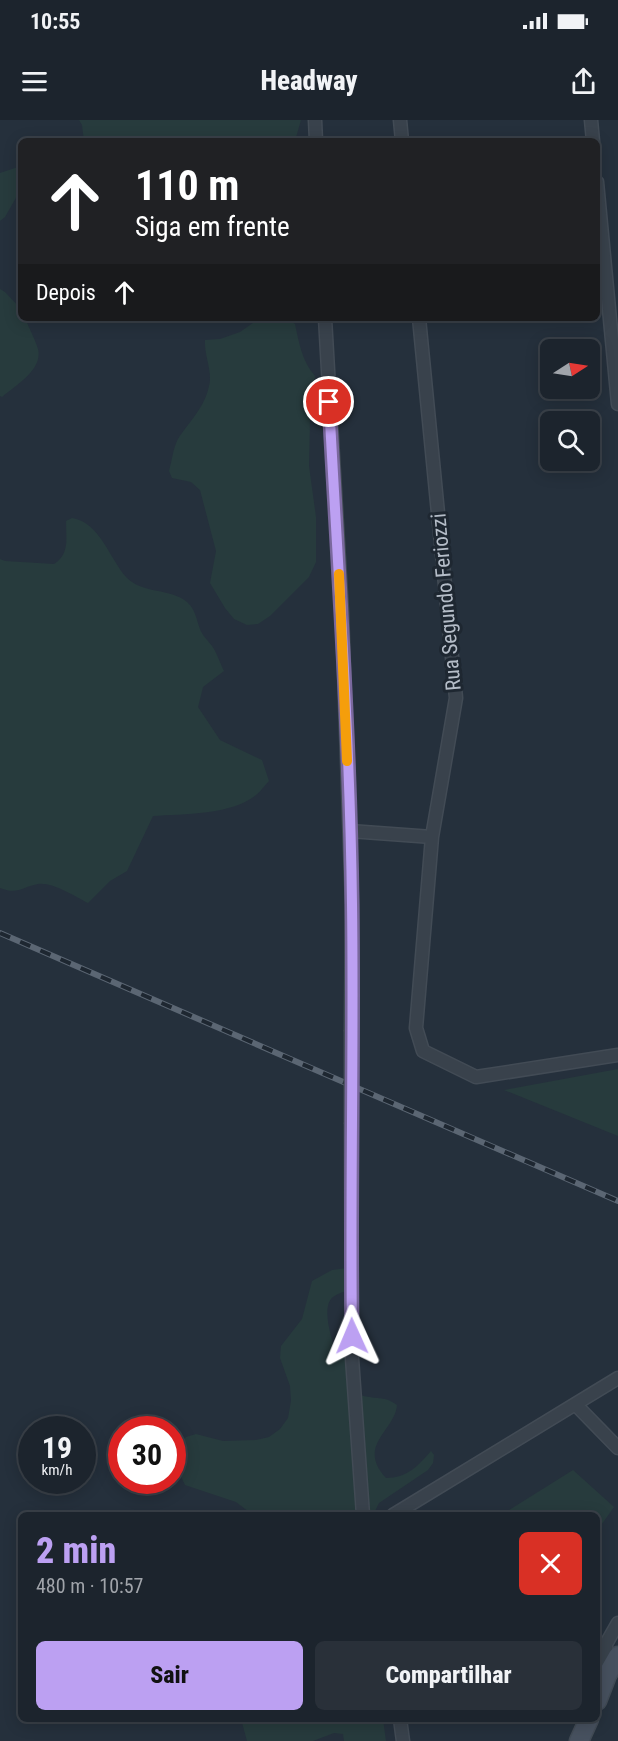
<!DOCTYPE html>
<html lang="pt">
<head>
<meta charset="utf-8">
<style>
	:root { --surface:#1c242d; --page:#293039; --text:#f1f3f6; --muted:#a0a4aa; --line:#3a4149; --accent:#bca0f2 }
	body { margin:0; font-family:"Roboto Condensed",sans-serif; background:var(--page); color:var(--text); height:100vh; display:flex; flex-direction:column; font-size:22px; white-space:nowrap }
	* { box-sizing:border-box; margin:0 }
	p { font-size:20px; color:var(--muted) }
	.icon { flex:none; width:33px; height:33px; fill:none; stroke:currentColor; stroke-width:2; stroke-linecap:round; stroke-linejoin:round }
	.map { position:relative; flex:1; overflow:hidden }
	.side { position:absolute; left:18px; top:1392px; width:582px; height:210px; display:flex; flex-direction:column; background:var(--surface); border-radius:9px; box-shadow:0 3px 15px #0003,0 0 0 2px var(--line) }
	.side>* { flex:none }
	.guide { position:absolute; left:18px; top:18px; width:582px; height:183px; border-radius:9px; box-shadow:0 3px 15px #0003,0 0 0 2px var(--line); background:#202124; color:#fff; overflow:hidden }
	.needle { width:39px; rotate:78deg }
	.buttons { position:absolute; left:540px; top:219px; display:grid; gap:12px }
	.buttons a { display:grid; place-items:center; width:60px; height:60px; border-radius:9px; background:var(--surface); box-shadow:0 3px 15px #0003,0 0 0 2px var(--line); font-size:30px }
	.speed { position:absolute; left:18px; top:1296px; display:flex; gap:12px; font-size:30px; font-weight:700; text-align:center }
	.speed>* { display:grid; place-content:center; width:78px; height:78px; border-radius:50%; background:var(--surface); box-shadow:0 3px 15px #0003,0 0 0 2px var(--line); line-height:1 }
	.speed small { font-size:15px; font-weight:400 }
	.speed .limit { border:9px solid #d22; background:#fff; color:#111 }
	.pin { position:absolute; display:grid; place-items:center; width:51px; height:51px; color:#fff; margin:-26px; border:3px solid #fff; border-radius:50%; box-shadow:0 2px 6px #0007 }
	.me { position:absolute; width:66px; margin:-33px; rotate:359deg; stroke-linejoin:round; filter:drop-shadow(0 0 4px #0008) }
	.turn { display:flex; align-items:center; gap:21px; height:126px; padding:0 18px; font-size:27px }
	.turn .icon { width:78px; height:78px; stroke-width:2.5 }
	.turn b { display:block; font-size:42px; line-height:51px }
	.then { display:flex; align-items:center; height:57px; padding:0 18px; background:#0003; gap:12px; font-size:22px }
	.round { display:grid; place-items:center; flex:none; width:63px; height:63px; border-radius:9px; background:var(--page) }
	.headline { display:flex; align-items:center; justify-content:space-between; height:102px; padding:0 18px }
	h1 { font-size:36px; font-weight:800; line-height:45px; color:var(--accent) }
	.button { display:flex; gap:12px; margin-top:auto; padding:12px 18px }
	.button a { flex:1; height:69px; border-radius:9px; background:var(--accent); color:#111; font-size:24px; font-weight:800; line-height:69px; text-align:center }
	.button a+a { background:var(--page); color:var(--text) }
	.status { display:flex; justify-content:space-between; align-items:center; height:42px; padding:0 30px; background:var(--surface); direction:ltr }
	.status svg { height:16px; fill:currentColor }
	header { display:flex; justify-content:space-between; align-items:center; height:78px; padding:0 18px; background:var(--surface); font-size:27px; font-weight:800 }
	.map>svg:first-child { display:block }
</style>
</head>
<body>
<div class="status"><b>10:55</b><svg viewBox="0 0 49 12"><path d="M0 12V9h3v3zM5 12V6h3v6zM10 12V3h3v9zM15 12V0h3v12zM26 1h20v11H26zM47 4h2v5h-2z"/></svg></div>
<header><svg class="icon" aria-label="menu" viewBox="0 0 24 24"><path d="M4 6h16M4 12h16M4 18h16"/></svg>Headway<svg class="icon" aria-label="share" viewBox="0 0 24 24"><path d="M12 15V3M7 8l5-5 5 5M5 13v7h14v-7"/></svg></header>
<div class="map">
<svg width="618" height="1621" viewBox="0 0 618 1621">
	<rect width="100%" height="100%" fill="#25303c"/>
	<path fill="#273b3d" d="M79 0H301L295 21H84L82 5Z
		M18 47H21V69L5 97 0 101V53Z
		M0 169 5 172 21 189V198H25C29 208 35 219 38 229 43 250 16 265 2 277L0 276Z
		M260 198H286L295 204C299 223 302 241 315 256L310 301 309 346 316 397V442L309 457 270 496 258 504 247 505 234 499 225 488 210 463 216 431 200 370 191 362 172 358 169 351C172 341 173 328 178 319 189 302 205 287 209 266 213 253 204 235 205 220L220 219 240 212Z
		M72 398C100 402 110 440 127 458 143 474 170 468 187 482 198 492 196 504 203 515 206 519 209 522 212 526 217 533 220 543 224 551L203 567 198 587 220 620 262 640 269 661C265 665 261 671 256 675 232 695 183 694 153 696L127 751 110 761 88 783C74 776 53 762 38 764 21 767 19 775 0 768V439L5 441 54 444C70 434 66 418 66 401Z
		M618 949V1016L504 970Z
		M347 1148 346 1171C343 1172 337 1174 333 1177 320 1187 333 1223 337 1236H349L356 1273C372 1281 383 1274 397 1285 395 1311 356 1325 386 1358 407 1358 418 1346 431 1331L434 1335 433 1343 428 1350 379 1383 373 1395H253L236 1382 185 1365 177 1348 179 1325 186 1317 196 1314 223 1321 256 1320 269 1317 280 1309 288 1298 291 1281 290 1266 280 1238 281 1226 302 1199 312 1161 332 1150Z
		M573 1350 614 1387 597 1411V1395H501Z
		M241 1599H383L386 1621H344L343 1614 334 1613 313 1621H247Z"/>
	<g fill="none" stroke-linecap="round" stroke-linejoin="round">
		<g stroke="#424b55" stroke-width="15">
			<path id="street" d="M315 0 316 21
				M400 0 402 21
				M591 0 593 21
				M597 62 618 284
				M325 198 342 493 352 785 351 910
				M419 198 456 578 432 717 416 908 423 931 476 957 618 935
				M350 711 432 717
				M351 1004 352 1238 363 1395
				M576 1285 618 1328
				M393 1395 618 1258
				M607 1553 606 1524 618 1503
				M400 1599 403 1621"/>
		</g>
		<g stroke="#424b55" stroke-width="21">
			<path id="secondary" d="M597 1581 607 1555 618 1536
				M579 1621 589 1599"/>
		</g>
		<use href="#street" stroke="#39424c" stroke-width="12"/>
		<use href="#secondary" stroke="#47515f" stroke-width="18"/>
		<g stroke="#5b6673" stroke-width="6">
			<path id="rail" d="M0 813 618 1081"/>
		</g>
		<use href="#rail" stroke="#1e2731" stroke-width="4" stroke-dasharray="11" stroke-linecap="butt"/>
		<g stroke="#424b55" stroke-width="15" stroke-linecap="butt">
			<path id="street-bridge" d="M351 1004V910"/>
		</g>
		<use href="#street-bridge" stroke="#39424c" stroke-width="12"/>
	</g>
	<g fill="none" stroke-linecap="round" stroke-linejoin="round">
		<g stroke="#7a689d" stroke-width="15">
			<path id="route" d="M329 282C338 450 350 617 352 784 354 928 350 1072 352 1216"/>
		</g>
		<use href="#route" stroke="#bca0f2" stroke-width="10"/>
		<path stroke="#f59e0b" stroke-width="10" d="M339 454 347 641"/>
	</g>
	<g text-anchor="middle" dominant-baseline="central" stroke-width="6" stroke-linejoin="round" paint-order="stroke">
		<g font-size="21" fill="#b5bdc8" stroke="#1e2731">
			<text transform="translate(446 482) rotate(-95)">Rua Segundo Feriozzi</text>
		</g>
	</g>
</svg>
<div class="buttons">
<a><svg class="needle" viewBox="-14 -14 28 28"><path d="M0-13l5 13h-10z" fill="#e53935"/><path d="M0 13l5-13h-10z" fill="#a0a4aa"/></svg></a>
<a><svg class="icon" aria-label="search" viewBox="0 0 24 24"><circle cx="10" cy="10" r="6"/><path d="M15 15l6 6"/></svg></a>
</div>
<div class="speed"><div>19<small>km/h</small></div><div class="limit">30</div></div>
<div class="pin" style="left:329px;top:282px;background:#d93025"><svg class="icon" aria-label="arrive" viewBox="0 0 24 24"><path d="M6 21V4h12l-3 4 3 4H6"/></svg></div>
<svg class="me" style="left:352px;top:1216px" viewBox="-20 -20 40 40"><path d="M0-17L14 15 0 8-14 15z" fill="#bca0f2" stroke="#fff" stroke-width="4"/></svg>
<div class="guide">
<div class="turn"><svg class="icon" aria-label="ahead" viewBox="0 0 24 24"><path d="M12 20V5M6 11l6-6 6 6"/></svg><div><b>110 m</b>Siga em frente</div></div>
<div class="then">Depois<svg class="icon" aria-label="ahead" viewBox="0 0 24 24"><path d="M12 20V5M6 11l6-6 6 6"/></svg></div>
</div>
<section class="side">
<div class="headline"><div><h1>2 min</h1><p>480 m · 10:57</p></div><a class="round" style="background:#d93025;color:#fff"><svg class="icon" aria-label="close" viewBox="0 0 24 24"><path d="M6 6l12 12M18 6L6 18"/></svg></a></div>
<div class="button"><a>Sair</a><a>Compartilhar</a></div>
</section>
</div>
</body>
</html>
